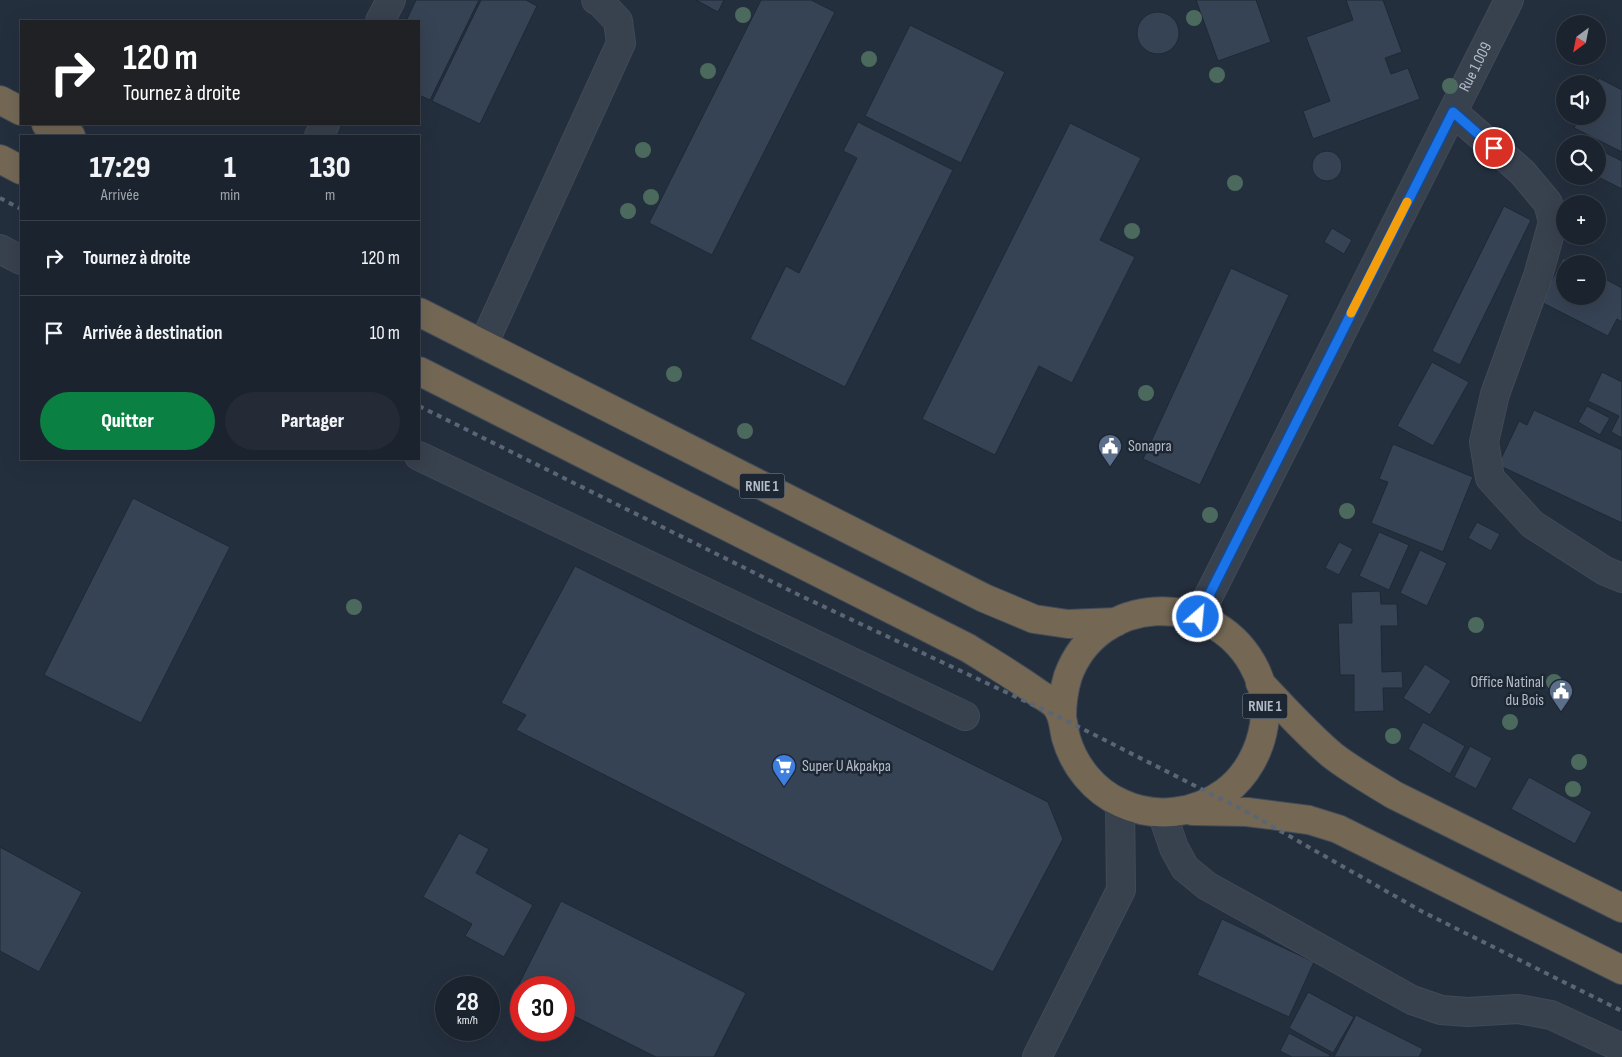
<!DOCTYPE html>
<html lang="fr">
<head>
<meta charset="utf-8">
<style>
	:root { --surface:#1b232e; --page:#242b36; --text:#f1f3f6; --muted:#a0a4aa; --line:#39404a; --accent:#0b8043 }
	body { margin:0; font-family:"Sofia Sans Condensed",sans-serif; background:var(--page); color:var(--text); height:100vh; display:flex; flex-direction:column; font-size:19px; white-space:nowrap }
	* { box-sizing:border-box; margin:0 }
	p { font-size:16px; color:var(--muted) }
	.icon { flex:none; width:28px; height:28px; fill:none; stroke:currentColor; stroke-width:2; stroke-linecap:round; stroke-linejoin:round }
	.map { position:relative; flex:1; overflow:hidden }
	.panel { position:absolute; left:20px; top:135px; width:400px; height:325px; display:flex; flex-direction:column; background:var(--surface); border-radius:0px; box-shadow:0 5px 20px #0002,0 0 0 1px var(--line) }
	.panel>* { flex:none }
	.hud { position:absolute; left:20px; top:20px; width:400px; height:105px; border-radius:0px; box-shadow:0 5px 20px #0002,0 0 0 1px var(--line); background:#202124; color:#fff; overflow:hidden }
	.needle { width:32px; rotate:212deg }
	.fabs { position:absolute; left:1556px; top:15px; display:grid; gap:10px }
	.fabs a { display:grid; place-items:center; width:50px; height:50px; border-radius:50%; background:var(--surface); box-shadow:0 5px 20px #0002,0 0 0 1px var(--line); font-size:25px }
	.speed { position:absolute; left:435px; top:976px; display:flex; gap:10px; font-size:25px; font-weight:700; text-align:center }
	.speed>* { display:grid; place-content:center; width:65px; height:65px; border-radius:50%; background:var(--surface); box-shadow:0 5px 20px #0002,0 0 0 1px var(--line); line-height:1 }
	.speed small { font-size:12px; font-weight:400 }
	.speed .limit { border:8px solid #d22; background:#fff; color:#111 }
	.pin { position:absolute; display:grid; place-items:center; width:42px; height:42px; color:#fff; margin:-21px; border:2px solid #fff; border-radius:50%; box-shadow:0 1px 5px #0007 }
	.me { position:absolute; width:55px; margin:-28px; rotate:27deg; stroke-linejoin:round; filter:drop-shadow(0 0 4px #0008) }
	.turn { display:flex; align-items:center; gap:18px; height:105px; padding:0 20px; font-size:22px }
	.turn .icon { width:65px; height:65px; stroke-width:2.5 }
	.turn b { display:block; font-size:35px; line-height:42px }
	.eta { display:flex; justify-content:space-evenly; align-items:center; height:85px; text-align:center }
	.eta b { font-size:30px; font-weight:800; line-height:35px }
	.primary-button { display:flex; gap:10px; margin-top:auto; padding:10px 20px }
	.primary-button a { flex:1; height:58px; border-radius:30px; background:var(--accent); color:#fff; font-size:20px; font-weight:800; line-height:58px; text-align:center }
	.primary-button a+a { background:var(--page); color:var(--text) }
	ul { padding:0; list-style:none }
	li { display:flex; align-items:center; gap:15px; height:75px; padding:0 20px; border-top:1px solid var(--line) }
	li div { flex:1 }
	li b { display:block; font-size:19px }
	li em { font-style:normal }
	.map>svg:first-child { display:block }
</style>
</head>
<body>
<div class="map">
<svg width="1622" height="1057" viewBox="0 0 1622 1057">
	<rect width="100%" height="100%" fill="#242f3e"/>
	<path fill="#364354" stroke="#1f2835" d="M416 0H479L430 100 419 95V21H406Z
		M481 0H526L537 6 480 124 432 101Z
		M696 0H724L718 12Z
		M761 0H811L835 12 712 255 649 223Z
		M1196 0H1256L1271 42 1218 61Z
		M1346 0H1383L1402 52 1385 58 1391 74 1408 68 1420 99 1313 139 1303 111 1330 101 1306 37 1353 20Z
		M1137 33a21 21 0 1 1 42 0a21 21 0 1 1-42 0Z
		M910 25 1005 72 961 163 865 116Z
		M1599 78 1622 90V152L1574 128 1580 116H1598L1596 84Z
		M858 122 953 170 845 387 750 339 786 266 799 273 857 158 843 151Z
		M1070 123 1141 158 1100 240 1135 257 1072 383 1039 366 995 455 922 419Z
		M1598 149 1622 161V189L1596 176H1598Z
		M1312 166a15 15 0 1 1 30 0a15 15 0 1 1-30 0Z
		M1504 206 1531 220 1460 365 1432 351Z
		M1332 228 1352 240 1344 254 1324 242Z
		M1563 258 1574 264H1565V296H1598V275L1622 288V322L1617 319 1608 336 1541 302Z
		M1231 268 1289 295 1200 485 1143 459Z
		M1432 362 1469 382 1433 446 1397 426Z
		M1602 372 1622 382V438L1611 432 1619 416 1588 401Z
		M1587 406 1610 418 1600 435 1578 422Z
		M1534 410 1622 450V523L1498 465 1519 421 1527 425Z
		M1393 444 1473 477 1443 552 1371 523 1388 482 1379 479Z
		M133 498 230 547 141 723 44 675Z
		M1477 522 1500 534 1491 551 1468 538Z
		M1379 532 1409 545 1389 590 1359 576Z
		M1339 542 1353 549 1339 575 1325 568Z
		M1420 550 1447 563 1427 606 1400 593Z
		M575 566 1048 802 1063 839 993 972 516 730 526 715 501 703Z
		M1380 591 1381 604H1397L1398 626H1381L1382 672 1402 671 1403 688H1383L1384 711 1354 712V675H1340L1338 623H1352L1351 592Z
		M1425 664 1451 681 1430 715 1403 698Z
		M1423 722 1465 746 1450 774 1408 749Z
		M1470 746 1492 758 1476 789 1454 777Z
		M1529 777 1592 812 1575 844 1511 809Z
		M459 833 489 849 476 873 533 905 504 957 465 936 472 924 423 897Z
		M0 847 82 892 39 972 0 951Z
		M561 901 746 993 714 1057H656L564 1011V988H521V990L517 988Z
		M1222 919 1314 962 1289 1017 1197 975Z
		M1308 992 1354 1017 1333 1053 1289 1028Z
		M1356 1015 1423 1049 1419 1057H1334Z
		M1289 1033 1330 1055 1329 1057H1292L1280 1051Z"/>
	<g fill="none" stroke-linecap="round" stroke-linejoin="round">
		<g stroke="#414a57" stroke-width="30">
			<g id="minor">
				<path d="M380 21 391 0"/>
				<path d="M1453 112 1522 172 1548 203 1553 222 1538 276 1495 394 1484 442 1490 478 1532 524 1605 571 1622 578"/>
				<path d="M319 136 325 124"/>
				<path d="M0 249 21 260"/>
				<path d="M483 345 621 43 618 21 600 2 596 0"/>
				<path d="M419 456 965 716"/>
				<path id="s1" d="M1198 617 1509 0"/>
				<path d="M1162 813 1174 848 1185 868 1207 886 1412 1000 1441 1010 1468 1012 1518 1009 1551 1015 1622 1048"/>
				<path d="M1037 1057 1121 890 1120 803"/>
			</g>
		</g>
		<g stroke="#434c59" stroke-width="30">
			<path id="highway" d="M0 100 21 111
				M46 124 71 136
				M0 159 21 170
				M419 312 984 598 1034 619 1068 624 1116 622
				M419 371 968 648C992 663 1016 677 1038 693 1044 697 1052 701 1056 706 1064 716 1063 727 1066 738 1074 766 1094 791 1121 803 1155 819 1195 814 1225 792 1246 777 1260 751 1264 725 1267 704 1263 682 1252 663 1210 590 1098 594 1068 676 1064 689 1062 703 1062 717
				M1260 683C1283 707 1306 733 1332 755 1351 770 1373 782 1394 795L1622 908
				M1193 811 1247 812 1309 820 1338 829 1622 970"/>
		</g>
		<use href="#minor" stroke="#38414e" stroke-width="28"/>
		<use href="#highway" stroke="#746855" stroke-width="28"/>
		<path stroke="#5a6575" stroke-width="4" stroke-dasharray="5 5" stroke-linecap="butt" d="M0 198 21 209
			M419 406 799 595 1063 719 1247 812 1423 912 1622 1011"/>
	</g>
	<g fill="#4b6a5d">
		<circle cx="743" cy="15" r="8"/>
		<circle cx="1194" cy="18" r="8"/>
		<circle cx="869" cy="59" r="8"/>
		<circle cx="708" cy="71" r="8"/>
		<circle cx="1217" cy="75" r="8"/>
		<circle cx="1450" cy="86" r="8"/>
		<circle cx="643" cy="150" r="8"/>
		<circle cx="1235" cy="183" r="8"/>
		<circle cx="651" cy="197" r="8"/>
		<circle cx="628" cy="211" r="8"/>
		<circle cx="1132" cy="231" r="8"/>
		<circle cx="674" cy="374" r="8"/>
		<circle cx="1146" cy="393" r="8"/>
		<circle cx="745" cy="431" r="8"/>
		<circle cx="1347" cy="511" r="8"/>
		<circle cx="1210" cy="515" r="8"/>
		<circle cx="354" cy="607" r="8"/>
		<circle cx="1476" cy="625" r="8"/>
		<circle cx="1554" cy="682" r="8"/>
		<circle cx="1510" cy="722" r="8"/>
		<circle cx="1393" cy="736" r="8"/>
		<circle cx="1579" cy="762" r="8"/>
		<circle cx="1573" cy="789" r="8"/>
	</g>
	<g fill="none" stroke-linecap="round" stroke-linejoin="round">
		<g stroke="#114b97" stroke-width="12">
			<path id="route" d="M1198 617 1453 112 1494 148"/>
		</g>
		<use href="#route" stroke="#1a73e8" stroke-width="9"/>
		<path stroke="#f59e0b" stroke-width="9" d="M1351 313 1407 202"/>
	</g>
	<defs>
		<g id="civic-pin" transform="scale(1.25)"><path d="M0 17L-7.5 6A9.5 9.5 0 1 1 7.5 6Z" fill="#5c6f8a" stroke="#1d2633"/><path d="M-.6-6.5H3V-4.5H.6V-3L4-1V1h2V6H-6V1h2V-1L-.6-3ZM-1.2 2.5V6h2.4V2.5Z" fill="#fff"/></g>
		<g id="supermarket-pin" transform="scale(1.25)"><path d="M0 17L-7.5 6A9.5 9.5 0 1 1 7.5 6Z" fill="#3f7fe0" stroke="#1d2633"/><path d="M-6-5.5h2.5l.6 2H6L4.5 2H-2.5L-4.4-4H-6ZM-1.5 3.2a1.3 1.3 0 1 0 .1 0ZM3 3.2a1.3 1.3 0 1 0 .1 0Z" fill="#fff"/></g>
	</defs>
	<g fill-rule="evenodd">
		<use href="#civic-pin" x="1110" y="446"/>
		<use href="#civic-pin" x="1561" y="691"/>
		<use href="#supermarket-pin" x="784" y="766"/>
	</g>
	<g text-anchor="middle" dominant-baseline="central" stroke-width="5" stroke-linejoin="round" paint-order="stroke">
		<g fill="#1d2633" stroke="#878f9c" stroke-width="1">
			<rect x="739.5" y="473.5" width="45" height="25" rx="4"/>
			<rect x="1242.5" y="693.5" width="45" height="25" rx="4"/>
		</g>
		<g font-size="15" font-weight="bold" fill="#b4bcc9">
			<text x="762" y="486">RNIE 1</text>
			<text x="1265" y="706">RNIE 1</text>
		</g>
		<g font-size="16" fill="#b4bcc9" stroke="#1d2633">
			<text stroke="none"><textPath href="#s1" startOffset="616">Rue 1.009</textPath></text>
		</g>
		<g font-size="16" fill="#b4bcc9" stroke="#1d2633" text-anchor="start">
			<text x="1128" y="446">Sonapra</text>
			<text x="1544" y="682" text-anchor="end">Office Natinal<tspan x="1544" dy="18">du Bois</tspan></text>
			<text x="802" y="766">Super U Akpakpa</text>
		</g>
	</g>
</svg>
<div class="fabs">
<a><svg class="needle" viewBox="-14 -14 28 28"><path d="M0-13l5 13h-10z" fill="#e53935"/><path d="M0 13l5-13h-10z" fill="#a0a4aa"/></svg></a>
<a><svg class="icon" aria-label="sound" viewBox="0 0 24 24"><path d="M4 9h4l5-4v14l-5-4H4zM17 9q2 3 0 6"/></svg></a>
<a><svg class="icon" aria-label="search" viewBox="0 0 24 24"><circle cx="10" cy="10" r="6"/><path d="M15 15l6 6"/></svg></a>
<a>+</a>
<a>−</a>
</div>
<div class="speed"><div>28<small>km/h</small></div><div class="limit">30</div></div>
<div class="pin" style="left:1494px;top:148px;background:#d93025"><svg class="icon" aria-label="arrive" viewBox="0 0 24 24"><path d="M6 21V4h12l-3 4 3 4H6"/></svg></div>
<svg class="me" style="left:1198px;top:617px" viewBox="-20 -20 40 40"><circle r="17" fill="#1a73e8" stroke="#fff" stroke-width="3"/><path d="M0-11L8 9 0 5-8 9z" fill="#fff"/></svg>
<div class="hud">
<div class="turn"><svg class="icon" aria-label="right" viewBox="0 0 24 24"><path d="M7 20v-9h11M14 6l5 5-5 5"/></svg><div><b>120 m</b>Tournez à droite</div></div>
</div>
<section class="panel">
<div class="eta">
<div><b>17:29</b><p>Arrivée</p></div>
<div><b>1</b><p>min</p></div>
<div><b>130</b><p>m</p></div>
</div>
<ul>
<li><svg class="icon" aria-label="right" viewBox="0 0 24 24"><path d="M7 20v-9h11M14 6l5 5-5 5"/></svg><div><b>Tournez à droite</b></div><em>120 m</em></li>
<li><svg class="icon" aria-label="arrive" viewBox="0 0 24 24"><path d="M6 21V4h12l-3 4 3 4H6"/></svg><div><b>Arrivée à destination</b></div><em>10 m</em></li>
</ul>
<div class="primary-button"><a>Quitter</a><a>Partager</a></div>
</section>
</div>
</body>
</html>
